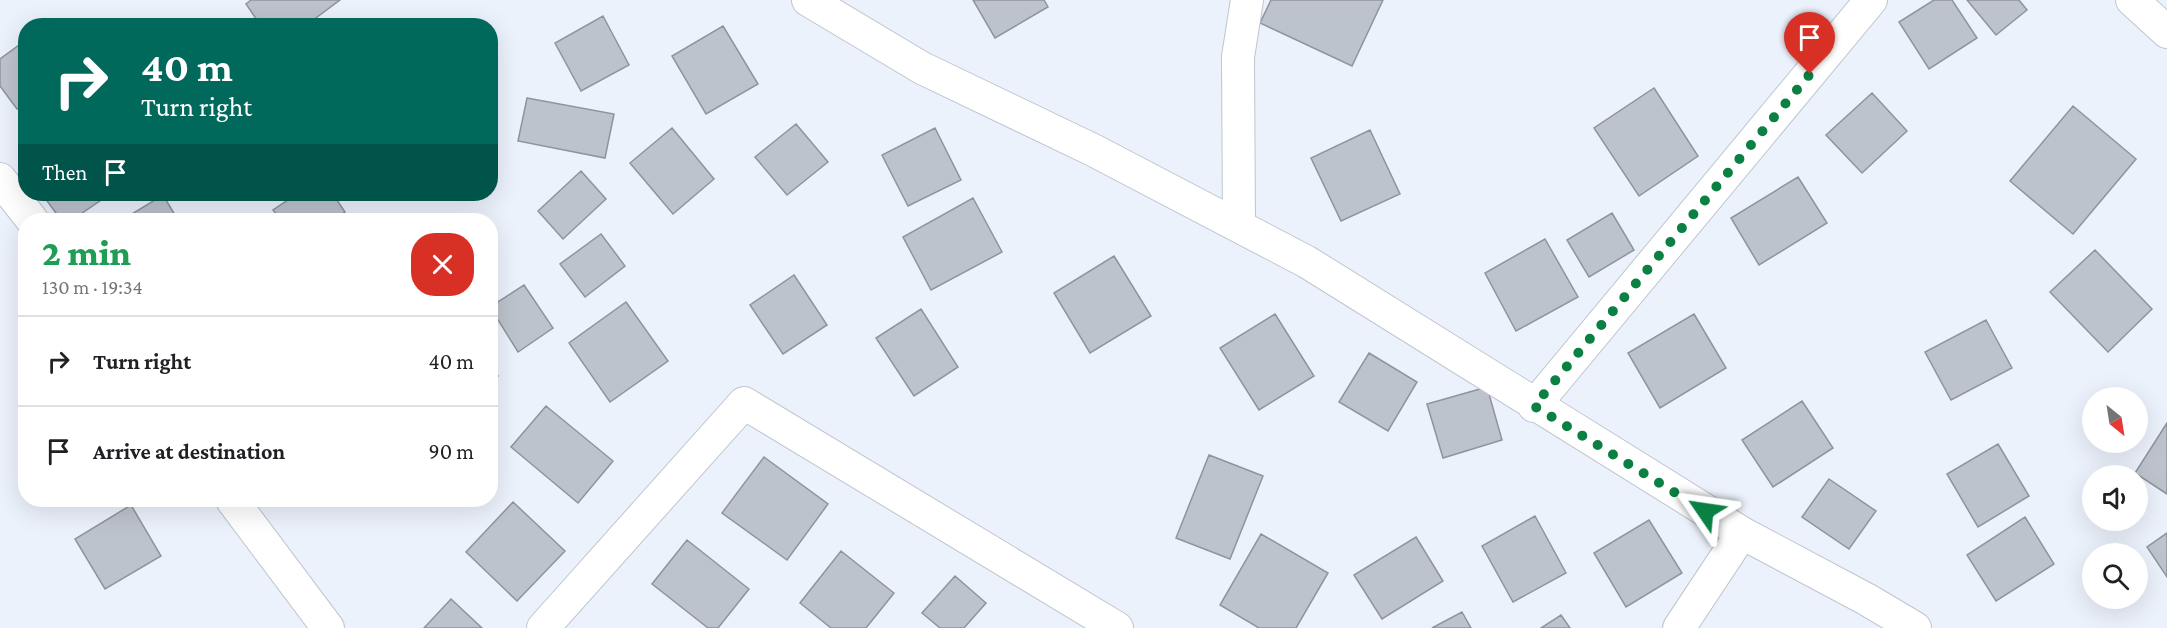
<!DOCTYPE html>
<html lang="en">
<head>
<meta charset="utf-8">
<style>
	:root { --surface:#fff; --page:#f2f2f2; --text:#202124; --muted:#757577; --line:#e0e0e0 }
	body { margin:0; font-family:"Crimson Pro",serif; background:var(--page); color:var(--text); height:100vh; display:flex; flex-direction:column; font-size:22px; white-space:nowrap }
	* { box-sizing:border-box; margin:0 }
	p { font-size:20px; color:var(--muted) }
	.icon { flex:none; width:33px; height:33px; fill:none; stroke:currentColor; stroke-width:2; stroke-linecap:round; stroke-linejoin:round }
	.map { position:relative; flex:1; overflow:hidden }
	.panel { position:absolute; left:18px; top:213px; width:480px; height:294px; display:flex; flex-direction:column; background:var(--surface); border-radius:24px; box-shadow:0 6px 24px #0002 }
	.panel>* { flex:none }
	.guide { position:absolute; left:18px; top:18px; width:480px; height:183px; border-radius:24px; box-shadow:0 6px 24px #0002; background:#00695c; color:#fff; overflow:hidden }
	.needle { width:39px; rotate:150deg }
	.buttons { position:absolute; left:2082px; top:387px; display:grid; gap:12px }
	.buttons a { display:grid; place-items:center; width:66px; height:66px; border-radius:50%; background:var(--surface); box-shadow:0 6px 24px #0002; font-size:30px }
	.pin { position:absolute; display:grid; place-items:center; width:51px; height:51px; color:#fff; margin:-62px -26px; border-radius:50% 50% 50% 0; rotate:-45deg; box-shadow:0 0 6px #0007 }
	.pin .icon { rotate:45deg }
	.me { position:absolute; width:66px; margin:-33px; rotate:302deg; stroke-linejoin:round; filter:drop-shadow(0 0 4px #0008) }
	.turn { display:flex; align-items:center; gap:21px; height:126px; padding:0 24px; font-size:27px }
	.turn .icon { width:78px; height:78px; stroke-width:2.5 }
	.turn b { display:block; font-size:42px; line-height:51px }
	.then { display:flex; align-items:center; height:57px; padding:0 24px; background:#0003; gap:12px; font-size:22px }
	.round { display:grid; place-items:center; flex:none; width:63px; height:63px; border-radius:24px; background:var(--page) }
	.overview { display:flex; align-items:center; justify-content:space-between; height:102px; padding:0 24px }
	h1 { font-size:36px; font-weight:800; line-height:45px; color:#1e9e55 }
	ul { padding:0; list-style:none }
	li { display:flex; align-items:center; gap:18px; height:90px; padding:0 24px; border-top:2px solid var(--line) }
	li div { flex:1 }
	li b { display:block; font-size:22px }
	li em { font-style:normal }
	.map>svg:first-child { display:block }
</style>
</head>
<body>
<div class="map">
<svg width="2167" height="628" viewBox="0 0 2167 628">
	<rect width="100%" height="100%" fill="#ecf2fc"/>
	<path fill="#bdc3cc" stroke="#8e949d" stroke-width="1.5" d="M251 0H340L305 26H261L246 4Z
		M973 0H1044L1048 7 995 38Z
		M1271 0H1383L1352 66 1260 23Z
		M1934 0H1952L1977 38 1929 69 1899 22Z
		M1967 0H2019L2027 10 1996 35Z
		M603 16 629 65 581 91 555 43Z
		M723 26 758 84 706 114 672 56Z
		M26 40V103L17 109 0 86V59Z
		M1654 88 1698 156 1639 196 1594 128Z
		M1872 93 1907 131 1862 173 1826 135Z
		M527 98 614 114 605 158 518 141Z
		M2073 106 2136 159 2073 234 2010 181Z
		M796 124 828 162 787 195 755 157Z
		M672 128 714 179 673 214 630 163Z
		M935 128 961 180 908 206 882 155Z
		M1370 130 1400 194 1341 221 1311 158Z
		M581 171 606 199 563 239 538 211Z
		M1798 177 1827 223 1759 265 1731 218Z
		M42 194H110L72 220H61Z
		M297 194H333L345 212 333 220H281L273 210Z
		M163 195 178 220H122Z
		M973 198 1002 252 931 290 903 237Z
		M1612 213 1634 250 1589 277 1567 240Z
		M601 234 625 266 585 297 560 264Z
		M1545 239 1578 297 1516 331 1485 273Z
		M2095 250 2152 309 2108 352 2050 292Z
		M1114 256 1151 316 1090 353 1054 293Z
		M794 275 827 325 783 354 750 305Z
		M524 285 553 328 518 352 490 307Z
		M626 302 668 361 610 402 569 343Z
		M921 309 958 367 914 396 876 338Z
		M1275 314 1314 376 1259 410 1220 348Z
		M1694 314 1726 368 1660 408 1628 353Z
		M1986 320 2012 368 1951 400 1925 352Z
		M1369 353 1417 382 1388 431 1339 402Z
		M490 364 498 376 490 380Z
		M1487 387 1502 440 1443 458 1427 404Z
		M1802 401 1833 448 1773 487 1742 440Z
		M546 406 613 461 578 503 511 447Z
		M2167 423V494L2135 473Z
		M1998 444 2029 496 1978 527 1947 474Z
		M1209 455 1263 476 1230 559 1176 538Z
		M764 457 828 504 787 560 722 513Z
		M1829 479 1876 511 1849 549 1802 517Z
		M513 502 565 551 517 601 466 552Z
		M131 505 161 556 105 589 75 539Z
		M1535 516 1566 573 1513 602 1482 546Z
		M2025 517 2054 564 1996 601 1967 555Z
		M1649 520 1682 573 1626 607 1594 553Z
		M2167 533V577L2147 547Z
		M1261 534 1328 573 1296 628H1259L1220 605Z
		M1416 537 1443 581 1382 619 1354 575Z
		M687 540 749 589 718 628H708L652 584Z
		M841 551 894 593 866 628H831L800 603Z
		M955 576 986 603 964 628H940L922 613Z
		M451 599 482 628H424Z
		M1462 612 1471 628H1432Z
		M1561 615 1570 628H1541Z"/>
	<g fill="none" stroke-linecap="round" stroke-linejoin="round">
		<g stroke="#bfc5cf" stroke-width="34">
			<path id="minor" d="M808 0 922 68 1093 150 1307 262 1742 533 1866 599 1915 628
				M2132 0 2167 32
				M0 179 32 220
				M1239 226 1238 57 1247 0
				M1534 406 1871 0
				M232 500 328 628
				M543 628 744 403 1117 628
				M1679 628 1742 533"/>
		</g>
		<use href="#minor" stroke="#fff" stroke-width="32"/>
	</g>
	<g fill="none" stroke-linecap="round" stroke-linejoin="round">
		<path stroke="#0b8043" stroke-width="10" stroke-dasharray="0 18" d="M1705 511 1534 406 1810 74"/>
	</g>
</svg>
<div class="buttons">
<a><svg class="needle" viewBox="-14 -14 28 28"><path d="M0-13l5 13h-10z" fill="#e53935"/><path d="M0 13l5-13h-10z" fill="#757577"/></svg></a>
<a><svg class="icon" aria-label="sound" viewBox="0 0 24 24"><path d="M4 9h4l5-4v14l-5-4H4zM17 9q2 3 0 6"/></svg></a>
<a><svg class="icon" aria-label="search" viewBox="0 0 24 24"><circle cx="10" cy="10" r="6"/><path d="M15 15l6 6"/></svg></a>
</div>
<div class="pin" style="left:1810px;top:74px;background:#d93025"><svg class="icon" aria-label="arrive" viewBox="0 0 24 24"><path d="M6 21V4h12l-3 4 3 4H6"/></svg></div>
<svg class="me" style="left:1705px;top:511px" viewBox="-20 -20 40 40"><path d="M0-17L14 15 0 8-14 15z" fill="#0b8043" stroke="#fff" stroke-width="4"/></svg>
<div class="guide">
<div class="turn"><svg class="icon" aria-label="right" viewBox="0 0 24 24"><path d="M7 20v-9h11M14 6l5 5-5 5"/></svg><div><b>40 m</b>Turn right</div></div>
<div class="then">Then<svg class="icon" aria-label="arrive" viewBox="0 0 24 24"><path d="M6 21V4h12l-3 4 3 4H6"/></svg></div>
</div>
<section class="panel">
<div class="overview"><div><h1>2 min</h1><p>130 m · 19:34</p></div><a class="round" style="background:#d93025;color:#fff"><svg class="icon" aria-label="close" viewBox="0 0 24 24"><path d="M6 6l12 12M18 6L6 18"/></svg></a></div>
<ul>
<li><svg class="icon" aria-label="right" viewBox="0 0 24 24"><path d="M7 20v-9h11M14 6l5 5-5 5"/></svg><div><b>Turn right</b></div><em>40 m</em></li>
<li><svg class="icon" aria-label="arrive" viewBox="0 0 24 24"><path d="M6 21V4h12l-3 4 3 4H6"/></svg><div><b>Arrive at destination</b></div><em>90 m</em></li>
</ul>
</section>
</div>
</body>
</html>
